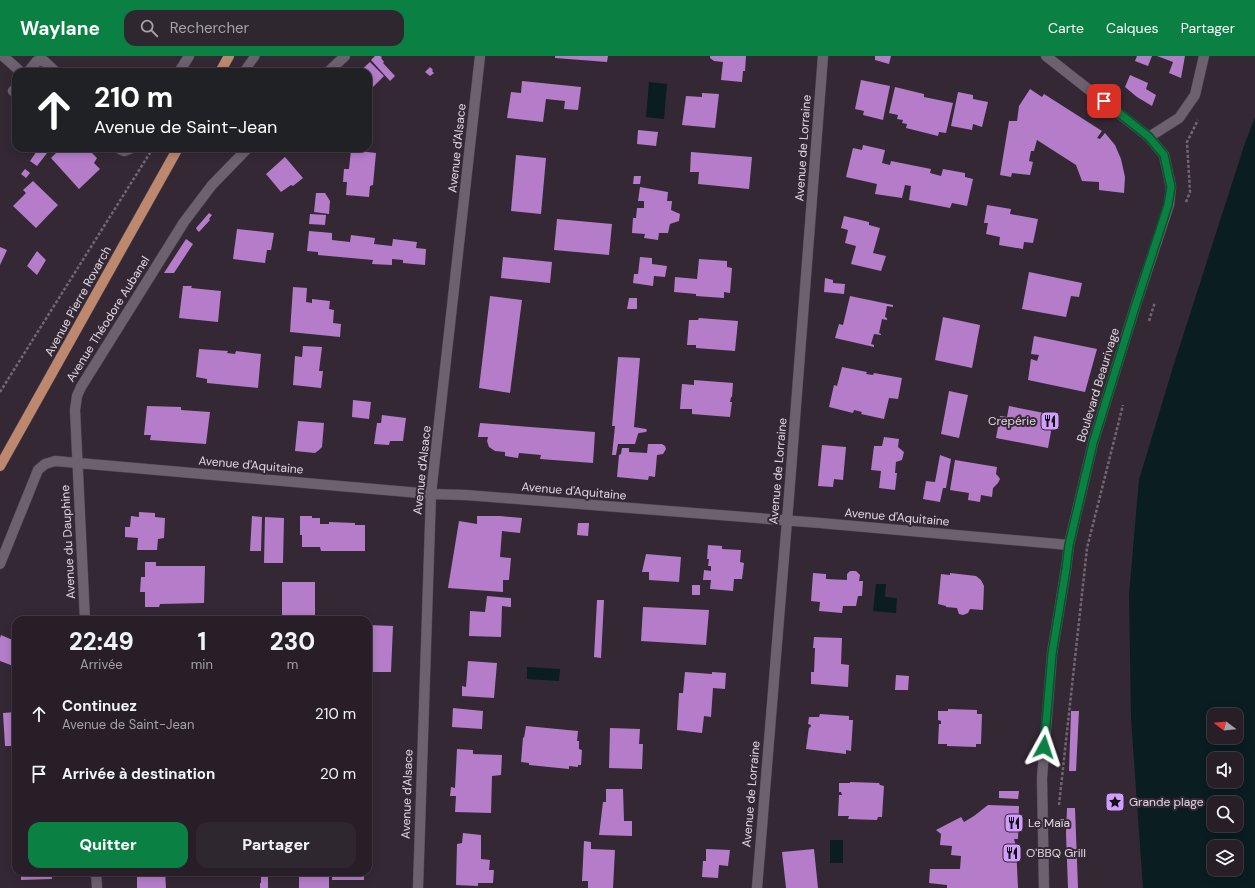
<!DOCTYPE html>
<html lang="fr">
<head>
<meta charset="utf-8">
<style>
	:root { --surface:#271e28; --page:#2f2730; --text:#f1f3f6; --muted:#a4a2a8; --line:#433c45; --accent:#0b8043 }
	body { margin:0; font-family:"DM Sans",sans-serif; background:var(--page); color:var(--text); height:100vh; display:flex; flex-direction:column; font-size:15px; white-space:nowrap }
	* { box-sizing:border-box; margin:0 }
	p { font-size:13px; color:var(--muted) }
	.icon { flex:none; width:22px; height:22px; fill:none; stroke:currentColor; stroke-width:2; stroke-linecap:round; stroke-linejoin:round }
	.map { position:relative; flex:1; overflow:hidden }
	.drawer { position:absolute; left:12px; top:560px; width:360px; height:260px; display:flex; flex-direction:column; background:var(--surface); border-radius:12px; box-shadow:0 2px 10px #0003,0 0 0 1px var(--line) }
	.drawer>* { flex:none }
	.top-card { position:absolute; left:12px; top:12px; width:360px; height:84px; border-radius:12px; box-shadow:0 2px 10px #0003,0 0 0 1px var(--line); background:#202124; color:#fff; overflow:hidden }
	.needle { width:26px; rotate:286deg }
	.buttons { position:absolute; left:1207px; top:652px; display:grid; gap:8px }
	.buttons a { display:grid; place-items:center; width:36px; height:36px; border-radius:8px; background:var(--surface); box-shadow:0 2px 10px #0003,0 0 0 1px var(--line); font-size:20px }
	.pin { position:absolute; display:grid; place-items:center; width:34px; height:34px; color:#fff; margin:-17px; border-radius:8px; box-shadow:0 2px 6px #0006 }
	.me { position:absolute; width:44px; margin:-22px; rotate:5deg; stroke-linejoin:round; filter:drop-shadow(0 0 3px #0008) }
	.turn { display:flex; align-items:center; gap:14px; height:84px; padding:0 16px; font-size:18px }
	.turn .icon { width:52px; height:52px; stroke-width:2.5 }
	.turn b { display:block; font-size:28px; line-height:34px }
	.eta { display:flex; justify-content:space-evenly; align-items:center; height:68px; text-align:center }
	.eta b { font-size:24px; font-weight:800; line-height:28px }
	.action { display:flex; gap:8px; margin-top:auto; padding:8px 16px }
	.action a { flex:1; height:46px; border-radius:12px; background:var(--accent); color:#fff; font-size:16px; font-weight:800; line-height:46px; text-align:center }
	.action a+a { background:var(--page); color:var(--text) }
	ul { padding:0; list-style:none }
	li { display:flex; align-items:center; gap:12px; height:60px; padding:0 16px }
	li div { flex:1 }
	li b { display:block; font-size:15px }
	li em { font-style:normal }
	header { display:flex; align-items:center; gap:24px; box-sizing:border-box; height:56px; padding:0 20px; background:var(--accent); color:#fff }
	header strong { font-size:19px }
	nav { display:flex; gap:22px; margin-inline-start:auto; font-size:14px }
	.search { width:280px; height:36px; background:var(--page); display:flex; align-items:center; gap:10px; box-sizing:border-box; padding:0 14px; border-radius:12px; color:var(--muted); font-size:15px }
	.map>svg:first-child { display:block }
</style>
</head>
<body>
<header>
<strong>Waylane</strong>
<div class="search"><svg class="icon" aria-label="search" viewBox="0 0 24 24"><circle cx="10" cy="10" r="6"/><path d="M15 15l6 6"/></svg>Rechercher</div>
<nav><a>Carte</a><a>Calques</a><a>Partager</a></nav>
</header>
<div class="map">
<svg width="1255" height="832" viewBox="0 0 1255 832">
	<rect width="100%" height="100%" fill="#342835"/>
	<path fill="#0a1d20" fill-rule="evenodd" d="M649 26 667 28 664 63 646 61Z
		M1255 61V832H1143L1131 662 1129 538 1139 424 1173 311 1244 90ZM1214 659H1236V681H1214ZM1214 703H1236V725H1214ZM1214 747H1236V769H1214ZM1214 791H1236V813H1214Z
		M876 528H886L885 541 897 542 896 557 873 555Z
		M527 611 560 613 559 625 527 623Z
		M830 784H843V807H830Z"/>
	<path fill="#b57dc9" d="M375 0H380L382 1 381 2 384 6 383 7 395 20 390 25 371 4Z
		M555 0H608L607 6 555 2Z
		M710 0H746L745 15H743L742 26 721 24 723 6 714 5 710 2Z
		M875 0H891L889 8 875 4Z
		M1137 0H1152L1148 10 1135 5Z
		M1157 0H1185L1181 22 1169 17 1173 6Z
		M370 6 384 20 368 36V16H359Z
		M430 11 433 14 432 15 434 17 430 20 425 16Z
		M1130 19 1148 27 1146 33 1156 39 1152 50 1137 41 1125 31Z
		M861 24 890 30 883 64 863 59 864 55 855 53Z
		M522 25 581 31 578 54 564 53 565 45 546 43 543 66 507 62 511 36 521 37Z
		M895 31 924 38V41L953 47 946 77 939 76 938 80 906 72 907 68 902 67 903 64 897 63 898 59 889 57Z
		M1030 33 1042 41 1044 38 1102 75 1097 82 1100 83 1105 77 1115 89 1121 103 1125 121 1124 137 1099 134V126L1082 125 1076 109 1037 84 1034 95H1031L1029 105 1033 106 1030 119 1012 117 1011 121 1000 119 1009 65H1017L1019 50Z
		M958 36 973 39V43L988 46 982 71 973 68 972 74 951 70Z
		M702 37 719 38 715 72 682 69 686 40 702 41Z
		M638 74 658 76 656 90 637 88Z
		M863 89 885 94 882 107 890 109 891 105 931 113 930 117 941 120 943 113 965 117V121L973 123 967 150 952 147 950 152 909 144 911 130 905 129 902 142 875 138 877 128 846 121 853 92 862 94Z
		M39 92H51L37 110 30 105Z
		M61 92H87L97 102 94 107 100 113 79 133 51 102Z
		M351 94 376 97 373 129 370 130 369 141 346 139 347 126H343L344 113H349Z
		M691 96 752 101 749 133 698 128 699 116H690Z
		M516 99 546 102 541 158 511 155Z
		M285 101 303 122 293 130 291 129 281 136 266 118Z
		M25 113 30 117 26 122 21 118Z
		M634 120H641L640 128H633Z
		M33 125 58 149 36 172 13 150 26 137 23 134Z
		M640 131 668 136 667 145H672L671 154 680 158 679 165 670 168 668 177H659L658 184 644 182 645 178 632 177 633 162H636L637 152H644V145H638Z
		M316 137H325L330 145 329 158 314 156Z
		M987 149 1011 153 1010 158 1038 163 1033 187 1024 186 1023 193 999 189 1000 181 986 178 988 167H984Z
		M209 157 212 159 209 163 210 164 199 176 197 174 196 172Z
		M310 158 326 159 325 169 309 168Z
		M844 160 869 166V169L880 172 873 197 886 200 881 215 851 208 856 190 845 187 848 174 841 172Z
		M557 163 612 168 609 199 554 194Z
		M237 173 274 177 271 194H267L265 207 233 203Z
		M309 175 332 177V184L350 186 351 179 375 182 374 188 392 190 393 183 417 186 416 192 426 193 425 209 403 207V204L392 203V209L372 208 373 204 318 199V196L307 195Z
		M186 183 193 188 174 217H164Z
		M0 191 7 194 0 209Z
		M37 195 46 204 37 219 27 210Z
		M503 201 552 206 550 227 501 222Z
		M640 201 652 202V208L667 210 665 221 654 220 653 230 633 227 634 218H638Z
		M699 203 727 205V211L732 212 730 237 724 236V242L696 240V238L674 236 675 221 697 223Z
		M1029 216 1082 227 1079 241 1071 240 1066 261 1022 253Z
		M825 222 833 224V227L845 228 844 238 824 236Z
		M183 230H192L191 232 221 235 218 266 179 262Z
		M293 231 307 232 306 246 312 247V243L330 245 329 253 334 254 333 267 341 268 340 281 290 276Z
		M490 240 522 244 510 337 479 332Z
		M850 240 893 249V251L887 250 885 261 887 262V264L882 263 879 277 881 278V279L874 278 871 288 874 289V291L835 282 839 268 843 269Z
		M629 242H637V253H627Z
		M943 261 980 269 972 312 935 304Z
		M699 262 738 265 735 295 696 292V289H687L689 264H698Z
		M1034 280 1097 293 1085 336 1028 324 1031 303 1037 305 1039 299 1031 298Z
		M303 290 322 291 319 315H323L321 332 293 329 295 300 302 301Z
		M199 293 228 295 227 297 235 298 236 295 261 298 258 332 207 327V323L196 321Z
		M618 301 640 302 634 371 646 373 647 374 646 376 639 377 638 378 635 388H618L616 399H612L615 370H612Z
		M842 311 867 316 866 318 873 319 874 317 902 322 898 343 889 342 884 363 861 358 862 356 854 354 853 357 829 351 834 329 837 330Z
		M694 324 733 327 732 341H731L730 346H732L730 361 692 358V353H680L682 328 694 329Z
		M949 335 968 339 959 382 941 378Z
		M353 344 371 346 369 363 352 361Z
		M147 350 181 351V354L210 356 206 388 150 384 151 379H144Z
		M1009 350 1054 359 1048 392 996 382 1000 360 1007 361Z
		M382 359 406 362 403 385H390L389 389 374 388 377 367H381Z
		M298 365 324 367 322 391 319 394 315 397 295 395Z
		M480 367 595 376 593 407 540 403 541 399 519 397 518 402 505 400V396L495 395 489 391 487 385 488 381H478Z
		M884 381 899 383 898 391 904 396 902 404 896 406 895 417H897L895 434 879 432 881 415 871 414 874 390H882Z
		M648 388H662L665 390 666 393 663 398 657 399 655 421 649 420 648 424 617 421 619 399 621 398 622 392H629V396L647 397Z
		M822 389 846 391 843 424 834 423 833 431 818 430Z
		M940 399 951 403 946 432H943L940 446 923 443 926 425 935 426Z
		M955 404 997 411 996 418 998 420 1000 423 998 427 993 432 992 441 981 439 980 446 968 444 969 437 950 434Z
		M139 456 155 457V461L165 462 164 482 158 483 157 494H137L138 482 125 481V471H130L131 460 139 461Z
		M252 460 262 461 261 495H250Z
		M300 460H312V462H320V468H329V466L355 467V469H365V495H321L320 491H302V479H300Z
		M477 460H500L522 462 520 477 502 475 500 501 511 502 509 524H503V536L448 532 459 465 477 468Z
		M265 461 284 462 283 507H264Z
		M578 467H589L588 480 577 479Z
		M708 489 722 490V493L741 494 740 506 744 507 742 523H734L733 535 710 533 711 524H703L704 514 711 515V510H708L709 503H707Z
		M646 498 681 501 679 526 649 524V516H642Z
		M145 506H156V510H205L204 547 160 548 159 551H145V536H140L141 521H145Z
		M850 515H856L860 519 859 525H863L862 540H858L856 550H843L842 557 819 555 820 546 811 545 813 517 826 518V523L847 524V518Z
		M950 517 976 520 981 524 984 530 983 554 970 553 968 557 963 559 959 558 957 552 946 551V550L938 548 941 518 950 519Z
		M282 526H315V564H282Z
		M692 529H700V539H692Z
		M487 540 511 542V551L502 550 501 581 469 580 470 555 485 556Z
		M597 544H604L601 602 594 601Z
		M643 551 709 554 706 589 641 585Z
		M368 569 393 570 391 616H368Z
		M1 579 15 585 16 583V619L13 618 16 611 0 605V582Z
		M814 581 842 582 841 608 849 609 848 631 811 628V616H814L815 592H813Z
		M468 605 497 607 494 642 462 640V630L466 631Z
		M685 616 712 618V616L726 617 725 633 713 632 711 661 704 660 702 677 677 674 679 637H683Z
		M896 619 909 620 908 634H895Z
		M453 652 483 655 482 673 452 671Z
		M948 653 977 654V658H982L981 688H976V691L947 690V688H938L939 668H941V665L938 664V655H948Z
		M1071 655H1079L1076 715H1069Z
		M16 656V690H5L3 657Z
		M820 658 849 660V664H853L851 695 846 694V698L806 693 809 671 810 672 811 669 808 668 809 661H819Z
		M526 670 578 675 577 685H579V693L582 694 581 709H578V711L569 710V713L529 709V707L521 706 523 681 524 682Z
		M610 672 640 673 639 688H643L642 713 609 712Z
		M457 693 473 694V698L502 699 501 719 492 720 491 757 455 756 456 740H450L451 731 455 732Z
		M850 726 879 727 880 729 884 730 882 761H878L877 764 848 763 849 760H838L839 739H842L841 736H839V727H850Z
		M606 733H623L624 765H632V780L599 779 603 746H606Z
		M999 735H1019L1018 743 999 742Z
		M988 749 1019 750 1018 783H1014L1016 790 1018 832H947V829L929 827 930 813H960L961 800 951 799 952 790 940 789 941 778 936 774 961 761 964 766 974 760Z
		M1067 752H1075L1078 832H1068L1066 778Z
		M463 777 481 779V803L490 804 489 814H494L493 827H478V830L456 829 457 788 462 787Z
		M584 785 591 786V793L615 794 613 832H588V825H582Z
		M706 793 730 794 728 810 719 809 718 822 702 821 703 805H706Z
		M814 793 818 832H786L782 796Z
		M21 816H51L52 823 21 824Z
		M137 816H165L166 832H137Z
		M261 816H268V832H260V827H261Z
		M316 816H364V824H332V820H329V832H299V818H316Z"/>
	<g fill="none" stroke-linecap="round" stroke-linejoin="round">
		<g stroke="#4e4550" stroke-width="10">
			<path id="service" d="M242 16 245 14 255 0"/>
		</g>
		<g stroke="#4e4550" stroke-width="11">
			<path id="minor" d="M3 0 21 16
				M28 16 37 5H44L56 16
				M179 16 189 0
				M328 16 345 0
				M13 35 16 32
				M1149 81 1179 62 1195 39 1204 0
				M118 92 124 95 132 92
				M0 508 38 414 45 408 55 405 431 438 466 439 820 467 1069 489
				M85 564 75 354 77 340 81 331 184 166 212 129 248 92
				M96 816 97 832
				M418 832 431 438 480 0
				M757 832 789 440 823 0"/>
		</g>
		<g stroke="#4e4550" stroke-width="11">
			<path id="secondary" d="M1044 832 1042 722 1052 598 1066 513 1069 489 1093 387 1136 248 1169 149 1171 131 1164 99 1149 81 1046 0"/>
		</g>
		<g stroke="#4e4550" stroke-width="11">
			<path id="primary" d="M220 16 229 0
				M0 410 178 92"/>
		</g>
		<path stroke="#716772" stroke-width="2.5" stroke-dasharray="3 2" stroke-linecap="butt" d="M1186 146 1190 136 1187 86 1198 64
			M1149 265 1155 246
			M0 336 153 92
			M1059 749 1087 492 1123 349"/>
		<use href="#service" stroke="#6d606f" stroke-width="9"/>
		<use href="#minor" stroke="#6d606f" stroke-width="10"/>
		<use href="#secondary" stroke="#6d606f" stroke-width="10"/>
		<use href="#primary" stroke="#bd886e" stroke-width="10"/>
	</g>
	<g fill="none" stroke-linecap="round" stroke-linejoin="round">
		<g stroke="#07532c" stroke-width="10">
			<path id="route" d="M1044 691 1052 598 1066 513 1069 489 1093 387 1136 248 1168 149 1171 131 1164 99 1149 81 1104 45"/>
		</g>
		<use href="#route" stroke="#0b8043" stroke-width="7"/>
	</g>
	<defs>
		<g id="restaurant-square" transform="scale(1)"><rect x="-9" y="-9" width="18" height="18" rx="4" fill="#d19dfe" stroke="#342835"/><path d="M-5-6h1v4h1v-4h1v4h1v-4h1v5L-1.5 .5V6h-2V.5L-5-1ZM5-6V6H3V1.5H1.5Q1.5-4 5-6Z" fill="#111"/></g>
		<g id="sight-square" transform="scale(1)"><rect x="-9" y="-9" width="18" height="18" rx="4" fill="#d19dfe" stroke="#342835"/><path d="M0-6L1.8-2.2L6-1.7L2.9 1.2L3.7 5.4L0 3.3L-3.7 5.4L-2.9 1.2L-6-1.7L-1.8-2.2Z" fill="#111"/></g>
	</defs>
	<g fill-rule="evenodd">
		<use href="#restaurant-square" x="1050" y="365"/>
		<use href="#sight-square" x="1115" y="746"/>
		<use href="#restaurant-square" x="1014" y="767"/>
		<use href="#restaurant-square" x="1012" y="797"/>
	</g>
	<g text-anchor="middle" dominant-baseline="central" stroke-width="4" stroke-linejoin="round" paint-order="stroke">
		<g font-size="12" fill="#e0d8e1" stroke="#342835">
			<text transform="translate(457 92) rotate(-84)">Avenue d'Alsace</text>
			<text transform="translate(803 92) rotate(-86)">Avenue de Lorraine</text>
			<text transform="translate(78 245) rotate(-61)">Avenue Pierre Rovarch</text>
			<text transform="translate(108 263) rotate(-58)">Avenue Théodore Aubanel</text>
			<text transform="translate(1098 329) rotate(-73)">Boulevard Beaurivage</text>
			<text transform="translate(251 409) rotate(5)">Avenue d'Aquitaine</text>
			<text transform="translate(422 414) rotate(-84)">Avenue d'Alsace</text>
			<text transform="translate(778 415) rotate(-85)">Avenue de Lorraine</text>
			<text transform="translate(574 435) rotate(5)">Avenue d'Aquitaine</text>
			<text transform="translate(897 461) rotate(5)">Avenue d'Aquitaine</text>
			<text transform="translate(68 486) rotate(-93)">Avenue du Dauphine</text>
			<text transform="translate(407 738) rotate(-88)">Avenue d'Alsace</text>
			<text transform="translate(751 738) rotate(-85)">Avenue de Lorraine</text>
		</g>
		<g font-size="12" fill="#e0d8e1" stroke="#342835" text-anchor="start">
			<text x="1036" y="365" text-anchor="end">Crepérie</text>
			<text x="1129" y="746">Grande plage</text>
			<text x="1028" y="767">Le Maïa</text>
			<text x="1026" y="797">O'BBQ Grill</text>
		</g>
	</g>
</svg>
<div class="buttons">
<a><svg class="needle" viewBox="-14 -14 28 28"><path d="M0-13l5 13h-10z" fill="#e53935"/><path d="M0 13l5-13h-10z" fill="#a4a2a8"/></svg></a>
<a><svg class="icon" aria-label="sound" viewBox="0 0 24 24"><path d="M4 9h4l5-4v14l-5-4H4zM17 9q2 3 0 6"/></svg></a>
<a><svg class="icon" aria-label="search" viewBox="0 0 24 24"><circle cx="10" cy="10" r="6"/><path d="M15 15l6 6"/></svg></a>
<a><svg class="icon" aria-label="layers" viewBox="0 0 24 24"><path d="M12 4l9 5-9 5-9-5zM3 14l9 5 9-5"/></svg></a>
</div>
<div class="pin" style="left:1104px;top:45px;background:#d93025"><svg class="icon" aria-label="arrive" viewBox="0 0 24 24"><path d="M6 21V4h12l-3 4 3 4H6"/></svg></div>
<svg class="me" style="left:1044px;top:691px" viewBox="-20 -20 40 40"><path d="M0-17L14 15 0 8-14 15z" fill="#0b8043" stroke="#fff" stroke-width="4"/></svg>
<div class="top-card">
<div class="turn"><svg class="icon" aria-label="ahead" viewBox="0 0 24 24"><path d="M12 20V5M6 11l6-6 6 6"/></svg><div><b>210 m</b>Avenue de Saint-Jean</div></div>
</div>
<section class="drawer">
<div class="eta">
<div><b>22:49</b><p>Arrivée</p></div>
<div><b>1</b><p>min</p></div>
<div><b>230</b><p>m</p></div>
</div>
<ul>
<li><svg class="icon" aria-label="ahead" viewBox="0 0 24 24"><path d="M12 20V5M6 11l6-6 6 6"/></svg><div><b>Continuez</b><p>Avenue de Saint-Jean</p></div><em>210 m</em></li>
<li><svg class="icon" aria-label="arrive" viewBox="0 0 24 24"><path d="M6 21V4h12l-3 4 3 4H6"/></svg><div><b>Arrivée à destination</b></div><em>20 m</em></li>
</ul>
<div class="action"><a>Quitter</a><a>Partager</a></div>
</section>
</div>
</body>
</html>
